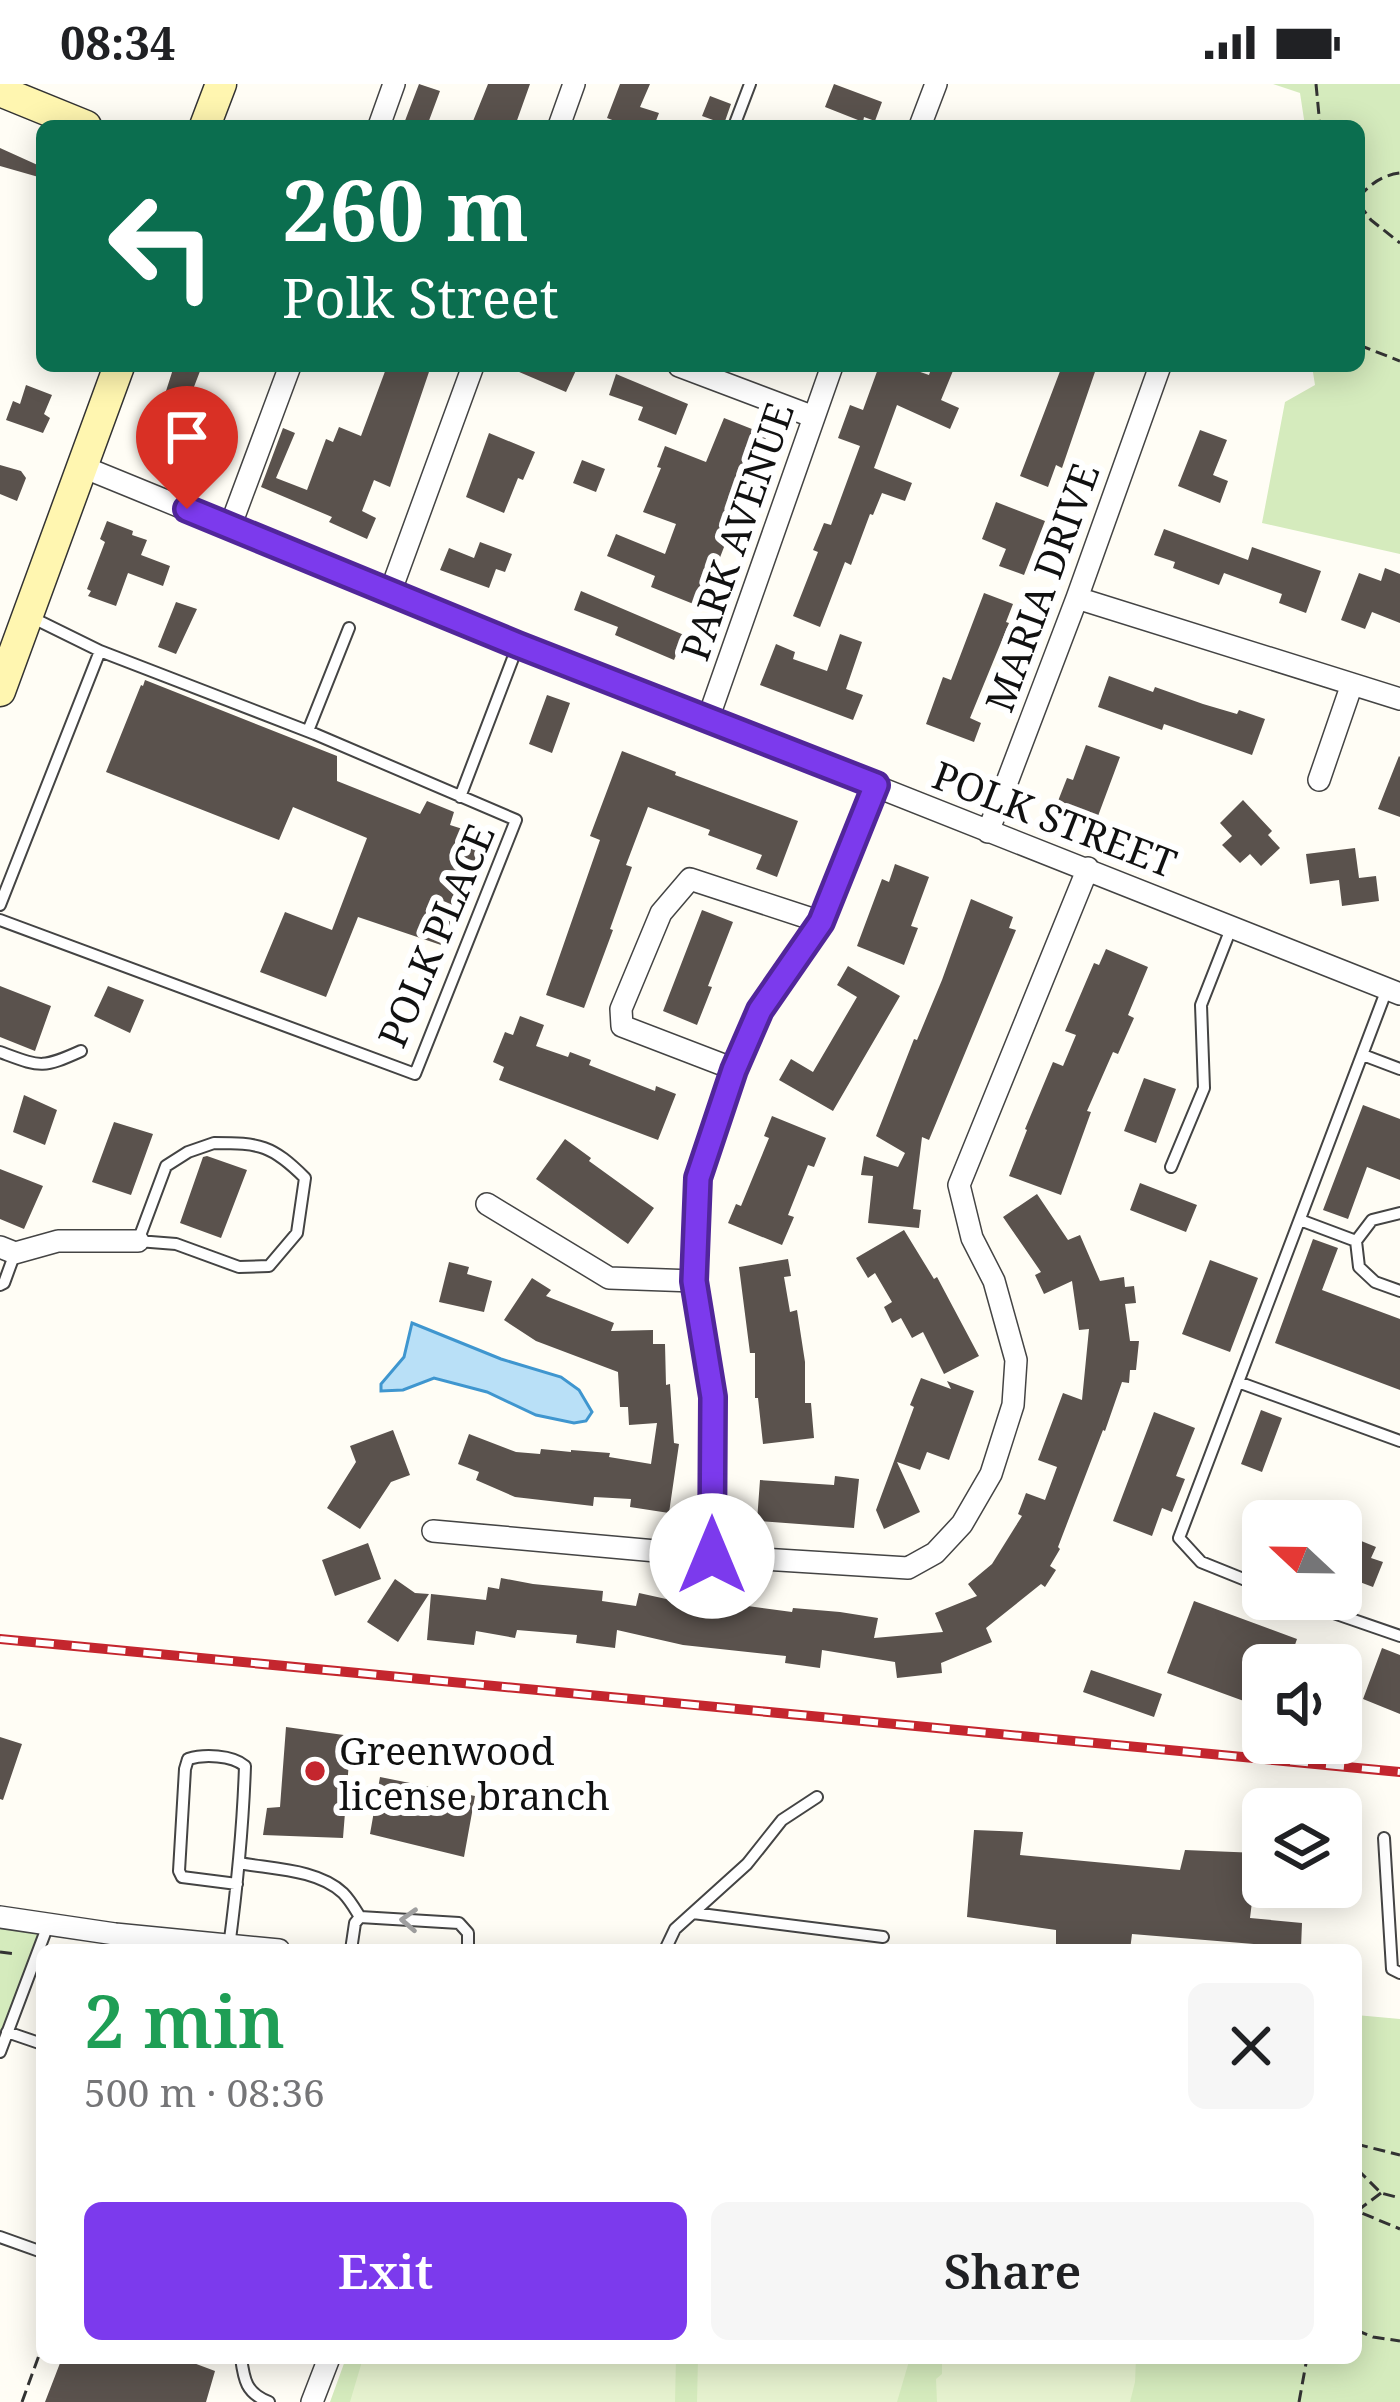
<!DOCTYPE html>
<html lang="en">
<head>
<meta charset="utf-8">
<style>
	:root { --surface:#fff; --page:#f6f6f6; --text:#202124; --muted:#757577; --accent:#7c3aed }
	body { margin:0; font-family:"Noto Serif",serif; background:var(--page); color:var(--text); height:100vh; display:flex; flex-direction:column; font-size:45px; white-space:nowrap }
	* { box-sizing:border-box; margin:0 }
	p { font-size:39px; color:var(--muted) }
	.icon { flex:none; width:66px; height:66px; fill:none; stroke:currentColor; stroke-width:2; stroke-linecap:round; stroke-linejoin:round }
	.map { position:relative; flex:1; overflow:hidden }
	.details { position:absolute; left:36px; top:1860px; width:1326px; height:420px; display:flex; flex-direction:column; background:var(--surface); border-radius:18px; box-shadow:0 6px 30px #0003 }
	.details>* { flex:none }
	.hud { position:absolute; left:36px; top:36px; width:1329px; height:252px; border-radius:18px; box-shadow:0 6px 30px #0003; background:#0b6e4f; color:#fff; overflow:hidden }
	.needle { width:78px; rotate:292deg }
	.buttons { position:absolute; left:1242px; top:1416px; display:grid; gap:24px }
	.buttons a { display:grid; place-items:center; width:120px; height:120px; border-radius:18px; background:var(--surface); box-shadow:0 6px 30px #0003; font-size:60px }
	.pin { position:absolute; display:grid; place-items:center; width:102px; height:102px; color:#fff; margin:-123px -51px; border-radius:50% 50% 50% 0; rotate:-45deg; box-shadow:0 0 12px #0007 }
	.pin .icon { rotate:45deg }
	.me { position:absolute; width:132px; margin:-66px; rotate:0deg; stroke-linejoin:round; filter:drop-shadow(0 0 9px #0008) }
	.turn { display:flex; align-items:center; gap:42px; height:252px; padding:0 48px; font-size:54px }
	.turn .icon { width:156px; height:156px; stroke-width:2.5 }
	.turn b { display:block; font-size:84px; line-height:102px }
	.round { display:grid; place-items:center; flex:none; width:126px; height:126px; border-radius:18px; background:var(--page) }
	.headline { display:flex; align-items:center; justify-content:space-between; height:204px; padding:0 48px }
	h1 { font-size:72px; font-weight:600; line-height:90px; color:#1e9e55 }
	.primary-button { display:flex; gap:24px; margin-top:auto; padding:24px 48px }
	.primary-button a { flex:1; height:138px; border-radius:18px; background:var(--accent); color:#fff; font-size:48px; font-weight:600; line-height:138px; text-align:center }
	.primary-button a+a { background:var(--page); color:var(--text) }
	.status { display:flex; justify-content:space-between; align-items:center; height:84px; padding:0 60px; background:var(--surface); direction:ltr }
	.status svg { height:33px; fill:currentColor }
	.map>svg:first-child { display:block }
</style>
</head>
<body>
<div class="status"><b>08:34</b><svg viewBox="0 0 49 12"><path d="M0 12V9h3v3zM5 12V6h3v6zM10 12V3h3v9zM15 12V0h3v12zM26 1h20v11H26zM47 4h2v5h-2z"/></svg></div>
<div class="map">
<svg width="1400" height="2318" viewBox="0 0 1400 2318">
	<rect width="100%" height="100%" fill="#fffdf5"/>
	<path fill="#d5ebbd" d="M1273 0H1400V470L1262 439 1285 318 1315 301 1312 282H1359V42H1305L1300 9Z
		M0 1829 48 1841 0 1968Z
		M1356 1931 1400 1935V2318H330L346 2274H1356Z"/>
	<path fill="#e6f2cf" d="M363 2274H676L675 2318H350Z
		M698 2274H910L897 2318H697Z
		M942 2274H1136L1135 2298 1130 2318H937L936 2295 942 2290Z"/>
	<path fill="#b9e0f7" stroke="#3f96cf" stroke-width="3" d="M412 1239 501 1275 561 1293 579 1306 592 1328 586 1337 574 1339 536 1331 487 1308 434 1294 403 1306 381 1307V1300L404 1273Z"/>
	<path fill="#5a524d" d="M419 0 440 7 427 42H403Z
		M488 0H530L515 42H471Z
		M620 0H650L640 23 659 29 654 42H628L607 34Z
		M834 0 882 18 875 37 864 33 863 38 825 23Z
		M710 12 731 20 724 40 702 32Z
		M0 64 42 83V94L0 82Z
		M174 282H202L182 334 201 342 189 370 151 354Z
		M387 282H431L390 403 374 396 362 427 376 434 367 455 329 438 332 433 261 403 283 344 295 349 276 394 307 406 326 355 333 358 339 343 361 352Z
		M505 282H578L566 308Z
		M879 282H903L929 291 932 282H955L941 316 959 324 950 345 897 321 874 384 912 399 905 417 882 409 873 431 870 430 851 481 845 478 820 543 793 532 818 468 813 466 824 439 831 441 860 362 838 354 850 321 863 326Z
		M1062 282H1097L1062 384 1056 381 1048 403 1020 392Z
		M616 290 688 320 676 351 638 336 643 323 609 311Z
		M26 301 52 311 44 330 50 334 43 349 6 336 13 317 20 320Z
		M724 334 767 351 701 523 651 503 655 492 607 472 616 450 665 470 676 440 643 428 661 384 657 383 665 362 706 378Z
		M1200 346 1227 356 1213 391 1228 397 1220 419 1178 402Z
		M489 349 535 368 523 396 518 394 504 429 466 413Z
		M582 376 605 385 596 408 573 399Z
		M0 381 21 387 26 394 17 417 0 410Z
		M996 418 1045 437 1024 491 999 482 1006 465 982 455Z
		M107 437 133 447 132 451 147 456 141 471 170 482 163 502 128 489 116 522 88 512 91 507 87 505 105 458 100 455Z
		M1164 445 1248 476 1252 463 1321 487 1306 529 1279 519 1282 510 1224 489 1219 501 1173 484 1175 478 1154 471Z
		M480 458 512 470 505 488 496 485 489 504 440 486 449 464 474 474Z
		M1385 484 1400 490V539L1372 528 1365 545 1341 536 1359 489 1381 497Z
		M581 507 684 551 674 576 615 551 618 543 574 526Z
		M984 509 1013 520 1006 538 1009 539 970 634 981 639 974 658 926 640 943 593 951 596Z
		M176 518 197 525 176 570 158 563Z
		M840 550 862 558 846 605 863 611 853 636 760 601 776 560 795 568 793 575 827 587Z
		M1109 592 1153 608 1155 603 1203 620 1237 630 1239 626 1265 635 1252 671 1164 640 1162 646 1098 623Z
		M145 596 337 672V697L420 730 427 717 454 728 450 741 472 748 470 754 484 758 441 861 358 833 326 913 260 888 285 828 332 846 367 754 293 723 279 756 106 688 141 601 143 602Z
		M547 611 570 619 552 669 529 660Z
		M1086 661 1120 673 1098 732 1058 717 1067 694 1073 696Z
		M622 667 676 688 675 691 798 737 777 793 756 785 762 771 708 751 710 746 648 723 626 781 632 783 610 845 613 846 584 924 546 911 600 756 590 752Z
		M1399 672 1400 673V733L1378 725Z
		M1243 716 1272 747 1268 751 1280 764 1261 782 1250 770 1240 779 1222 761 1232 752 1220 739Z
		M1355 764 1359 794 1376 792 1379 817 1342 822 1339 796 1310 800 1306 770Z
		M895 780 929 793 911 842 918 844 904 881 857 862 882 795 889 798Z
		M971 815 1013 833 1009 844 1016 846 929 1056 922 1053 913 1125 921 1126 919 1144 868 1139 873 1092 861 1091 864 1072 898 1083 905 1069 876 1052 914 955 917 956 942 896Z
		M702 826 733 838 708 902 712 903 697 941 663 927Z
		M1106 865 1148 883 1128 931 1134 934 1118 970 1113 968 1087 1027 1091 1028 1061 1111 1009 1092 1027 1046 1025 1045 1053 978 1063 982 1076 951 1065 947 1094 879 1099 881Z
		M848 882 900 912 833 1027 779 996 791 975 813 988 857 913 837 901Z
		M0 902 51 922 35 967 0 953Z
		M108 902 144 916 130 949 94 932Z
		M520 932 544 941 536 962 568 973 570 968 591 976 589 981 655 1007 656 1002 676 1010 658 1056 499 996 504 983 493 978 505 948 513 951Z
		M1144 994 1176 1005 1156 1059 1124 1047Z
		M24 1011 57 1026 45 1061 13 1048Z
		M1363 1021 1400 1035V1096L1367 1083 1348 1135 1323 1126Z
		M772 1032 826 1054 814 1083 808 1081 788 1131 794 1133 782 1161 728 1139 736 1120 741 1122 769 1054 764 1052Z
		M114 1038 153 1050 131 1111 92 1098Z
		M565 1055 591 1074 589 1077 654 1124 628 1160 536 1095Z
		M207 1072 247 1086 221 1154 180 1139 203 1073Z
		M0 1085 43 1102 24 1145 0 1135Z
		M1140 1099 1197 1121 1186 1148 1130 1126Z
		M1037 1110 1068 1156 1080 1151 1100 1197 1124 1193 1125 1203 1134 1202 1136 1219 1125 1220 1130 1257H1139L1136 1286H1130L1129 1299 1122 1298 1105 1347 1103 1346 1058 1463 1060 1465 1050 1482 1056 1486 1045 1503 1041 1500 986 1544 992 1558 941 1579 942 1589 897 1594 895 1578 822 1566 820 1584 785 1579 786 1572 683 1561 617 1546 615 1564 576 1559 577 1551 517 1546 515 1554 476 1547 474 1561 427 1556 431 1510 486 1516 488 1503 499 1505 501 1494 533 1500 603 1507 602 1517 636 1522 639 1509 689 1520 690 1514 792 1528 793 1524 840 1528 878 1534 874 1554 943 1548 935 1529 977 1512 968 1500 992 1480 1022 1432 1018 1430 1026 1409 1045 1416 1057 1383 1038 1376 1063 1309 1082 1316 1089 1245 1079 1246 1072 1197 1044 1210 1035 1191 1041 1188 1003 1133Z
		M904 1146 934 1195 937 1193 979 1272 944 1290 923 1248 912 1254 901 1234 892 1239 884 1223 892 1218 875 1189 868 1194 856 1174Z
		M1313 1155 1338 1164 1322 1206 1400 1235V1306L1275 1259Z
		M788 1175 791 1192 784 1193 790 1228 797 1226 805 1278V1319H811L814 1354 763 1360 758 1314H755V1269H750L739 1183Z
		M1210 1176 1258 1194 1230 1268 1182 1250Z
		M449 1178 469 1183 467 1190 492 1197 484 1228 439 1218Z
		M532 1194 551 1206 546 1212 614 1239 611 1247 653 1246V1260H665L666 1301 670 1300 674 1359 679 1360 669 1429 630 1423 631 1415 594 1413 593 1422 515 1413 476 1396 479 1388 458 1380 469 1350 516 1368 540 1370 541 1365 571 1368V1366L610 1369 609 1373 651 1380 657 1339 629 1341 628 1323H620L618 1288 536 1257 504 1236Z
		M921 1294 951 1305 947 1297 974 1307 949 1376 927 1368 920 1386 897 1378 920 1428 884 1445 876 1426 914 1323 910 1321Z
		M1261 1326 1282 1334 1262 1388 1241 1380Z
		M1154 1328 1195 1344 1176 1392 1185 1395 1172 1428 1162 1424 1152 1452 1113 1437Z
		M393 1346 410 1391 391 1398 360 1445 327 1424 356 1378 350 1362Z
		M835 1392 859 1395 854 1444 757 1437 760 1396 834 1401Z
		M1349 1452 1376 1463 1371 1474 1383 1478 1373 1503 1341 1491V1459L1345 1461Z
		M368 1459 381 1495 335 1512 322 1476Z
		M395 1495 415 1509 429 1510 398 1558 367 1538Z
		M1194 1517 1297 1555 1288 1581H1263V1624L1167 1589Z
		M1382 1564 1400 1571V1630L1363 1615Z
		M1091 1586 1162 1610 1154 1633 1083 1608Z
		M286 1643 351 1652 343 1754 263 1751 267 1724 280 1723Z
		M0 1653 22 1660 3 1716 0 1715Z
		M380 1693 475 1712 464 1773 370 1750Z
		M974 1746 1023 1748 1020 1771 1180 1786 1185 1766 1258 1769 1250 1834 1302 1839 1301 1864 1132 1850 1130 1866H1056V1846L967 1833Z
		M62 2274H193L191 2278 215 2287 206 2318H45Z"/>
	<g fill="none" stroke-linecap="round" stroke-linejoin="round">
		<g stroke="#444" stroke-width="14">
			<path id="lane" d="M734 42 750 0
				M308 647 349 544
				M460 713 518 561
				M0 821 100 567
				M0 836 415 990 516 736 315 650 100 567 33 534
				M0 968C41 983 41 985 81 967
				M1363 971 1400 985
				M214 1059C260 1059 272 1061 305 1094L297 1149 269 1182 239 1183 176 1160 138 1157 166 1082 188 1068Z
				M1171 1083 1204 1004 1201 921 1232 842
				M1400 1129 1372 1136 1356 1157 1359 1183 1375 1198 1400 1207
				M1300 1136 1356 1157
				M0 1201 4 1199 15 1169
				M1238 1298 1400 1357
				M1263 1503 1201 1478 1179 1454 1387 905
				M1293 1515 1400 1552
				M1384 1754 1392 1885 1400 1889
				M239 1779C271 1785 318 1785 343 1809 350 1816 355 1825 360 1833
				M693 1829 883 1853
				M360 1833 459 1839 468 1849V1866
				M229 1863C237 1803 243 1743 245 1682 232 1671 204 1670 188 1675L185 1685 179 1787 182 1793 237 1800
				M351 1866 355 1839 360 1833
				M665 1866 675 1845 747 1780 782 1736 817 1713
				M7 1948 42 1960
				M0 1968 48 1841
				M0 2153 42 2168
				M241 2274C244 2296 246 2309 269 2318"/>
		</g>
		<g stroke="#444" stroke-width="24">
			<path id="street" d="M379 42 394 0
				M559 42 574 0
				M920 42 936 0
				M679 282 814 333
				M83 383C229 442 374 504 521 562 814 678 1107 793 1400 910
				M230 443 290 282
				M390 509 473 282
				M1077 514 1400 615
				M708 635 832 282
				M1319 696 1352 600
				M988 748 1077 514 1160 282
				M734 985 622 942 621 925 661 829 690 795 821 838
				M487 1120 609 1194 694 1197
				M0 1163 15 1169 58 1157H138
				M433 1447 712 1472 908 1484 935 1469 962 1440 991 1390 1013 1321 1016 1276 994 1197 972 1154 959 1101 1088 784
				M712 1472 714 1313 694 1197 698 1094 734 985 760 926 821 838 876 701
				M0 1833 115 1850 279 1866
				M312 2318 329 2274"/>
		</g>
		<g stroke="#333" stroke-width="33">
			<path id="secondary" d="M0 7 86 42
				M205 42 221 0
				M0 607 119 282"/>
		</g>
		<path stroke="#333" stroke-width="3" stroke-dasharray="12 6" stroke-linecap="butt" d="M1316 0 1320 42
			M1359 113C1370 100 1383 91 1400 89
			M1359 120 1371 136 1400 159
			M1359 261 1400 277
			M0 1868 17 1870
			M1356 2060 1400 2071
			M1356 2088H1360L1381 2109 1400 2114
			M1381 2109 1357 2127 1400 2145
			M1356 2246 1373 2253 1400 2257
			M22 2318 42 2263
			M1299 2318 1307 2274"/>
		<use href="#lane" stroke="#fff" stroke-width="10"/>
		<use href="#street" stroke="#fff" stroke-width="21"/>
		<use href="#secondary" stroke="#fff6b0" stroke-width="30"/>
		<g stroke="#c4262e" stroke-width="10">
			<path id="rail" d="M0 1555 1400 1688"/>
		</g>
		<use href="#rail" stroke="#fff" stroke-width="6" stroke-dasharray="18" stroke-linecap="butt"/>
	</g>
	<defs><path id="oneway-chevron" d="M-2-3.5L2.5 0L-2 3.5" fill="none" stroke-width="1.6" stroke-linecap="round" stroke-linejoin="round" transform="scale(3)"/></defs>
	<use stroke="#a0a0a0" href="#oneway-chevron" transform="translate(409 1836) rotate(-177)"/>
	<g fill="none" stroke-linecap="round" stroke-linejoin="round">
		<g stroke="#51269a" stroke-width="30">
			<path id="route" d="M187 425 518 561 876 701 821 838 760 926 734 986 698 1094 694 1197 713 1313 712 1472"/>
		</g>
		<use href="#route" stroke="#7c3aed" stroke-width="21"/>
	</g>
	<circle fill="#c4262e" stroke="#fff" stroke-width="4.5" cx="315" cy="1687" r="12"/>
	<g text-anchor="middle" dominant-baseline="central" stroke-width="12" stroke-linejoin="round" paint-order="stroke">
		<g font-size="39" fill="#111" stroke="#fff">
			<text transform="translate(736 447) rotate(-71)">PARK AVENUE</text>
			<text transform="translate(1041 503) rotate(-70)">MARIA DRIVE</text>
			<text transform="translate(1055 734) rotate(21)">POLK STREET</text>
			<text transform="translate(435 851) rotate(-67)">POLK PLACE</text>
		</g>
		<g font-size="39" fill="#111" stroke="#fff" text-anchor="start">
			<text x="339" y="1665">Greenwood<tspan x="339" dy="45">license branch</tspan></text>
		</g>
	</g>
</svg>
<div class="buttons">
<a><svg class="needle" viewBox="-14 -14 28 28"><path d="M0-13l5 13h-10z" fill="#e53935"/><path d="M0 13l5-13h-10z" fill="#757577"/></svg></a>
<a><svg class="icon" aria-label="sound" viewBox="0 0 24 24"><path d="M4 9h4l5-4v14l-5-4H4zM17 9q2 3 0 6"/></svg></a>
<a><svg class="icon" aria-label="layers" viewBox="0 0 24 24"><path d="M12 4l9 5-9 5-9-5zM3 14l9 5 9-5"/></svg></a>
</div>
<div class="pin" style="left:187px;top:425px;background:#d93025"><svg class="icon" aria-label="arrive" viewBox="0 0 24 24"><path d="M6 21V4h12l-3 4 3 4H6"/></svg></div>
<svg class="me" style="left:712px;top:1472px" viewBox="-20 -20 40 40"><circle r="19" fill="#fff"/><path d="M0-13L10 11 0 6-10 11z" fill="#7c3aed"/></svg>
<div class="hud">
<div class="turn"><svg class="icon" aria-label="left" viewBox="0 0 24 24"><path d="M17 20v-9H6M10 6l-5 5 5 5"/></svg><div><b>260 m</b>Polk Street</div></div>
</div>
<section class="details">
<div class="headline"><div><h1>2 min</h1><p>500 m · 08:36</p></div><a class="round"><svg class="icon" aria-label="close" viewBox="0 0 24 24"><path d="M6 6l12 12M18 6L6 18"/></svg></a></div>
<div class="primary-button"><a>Exit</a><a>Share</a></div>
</section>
</div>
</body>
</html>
